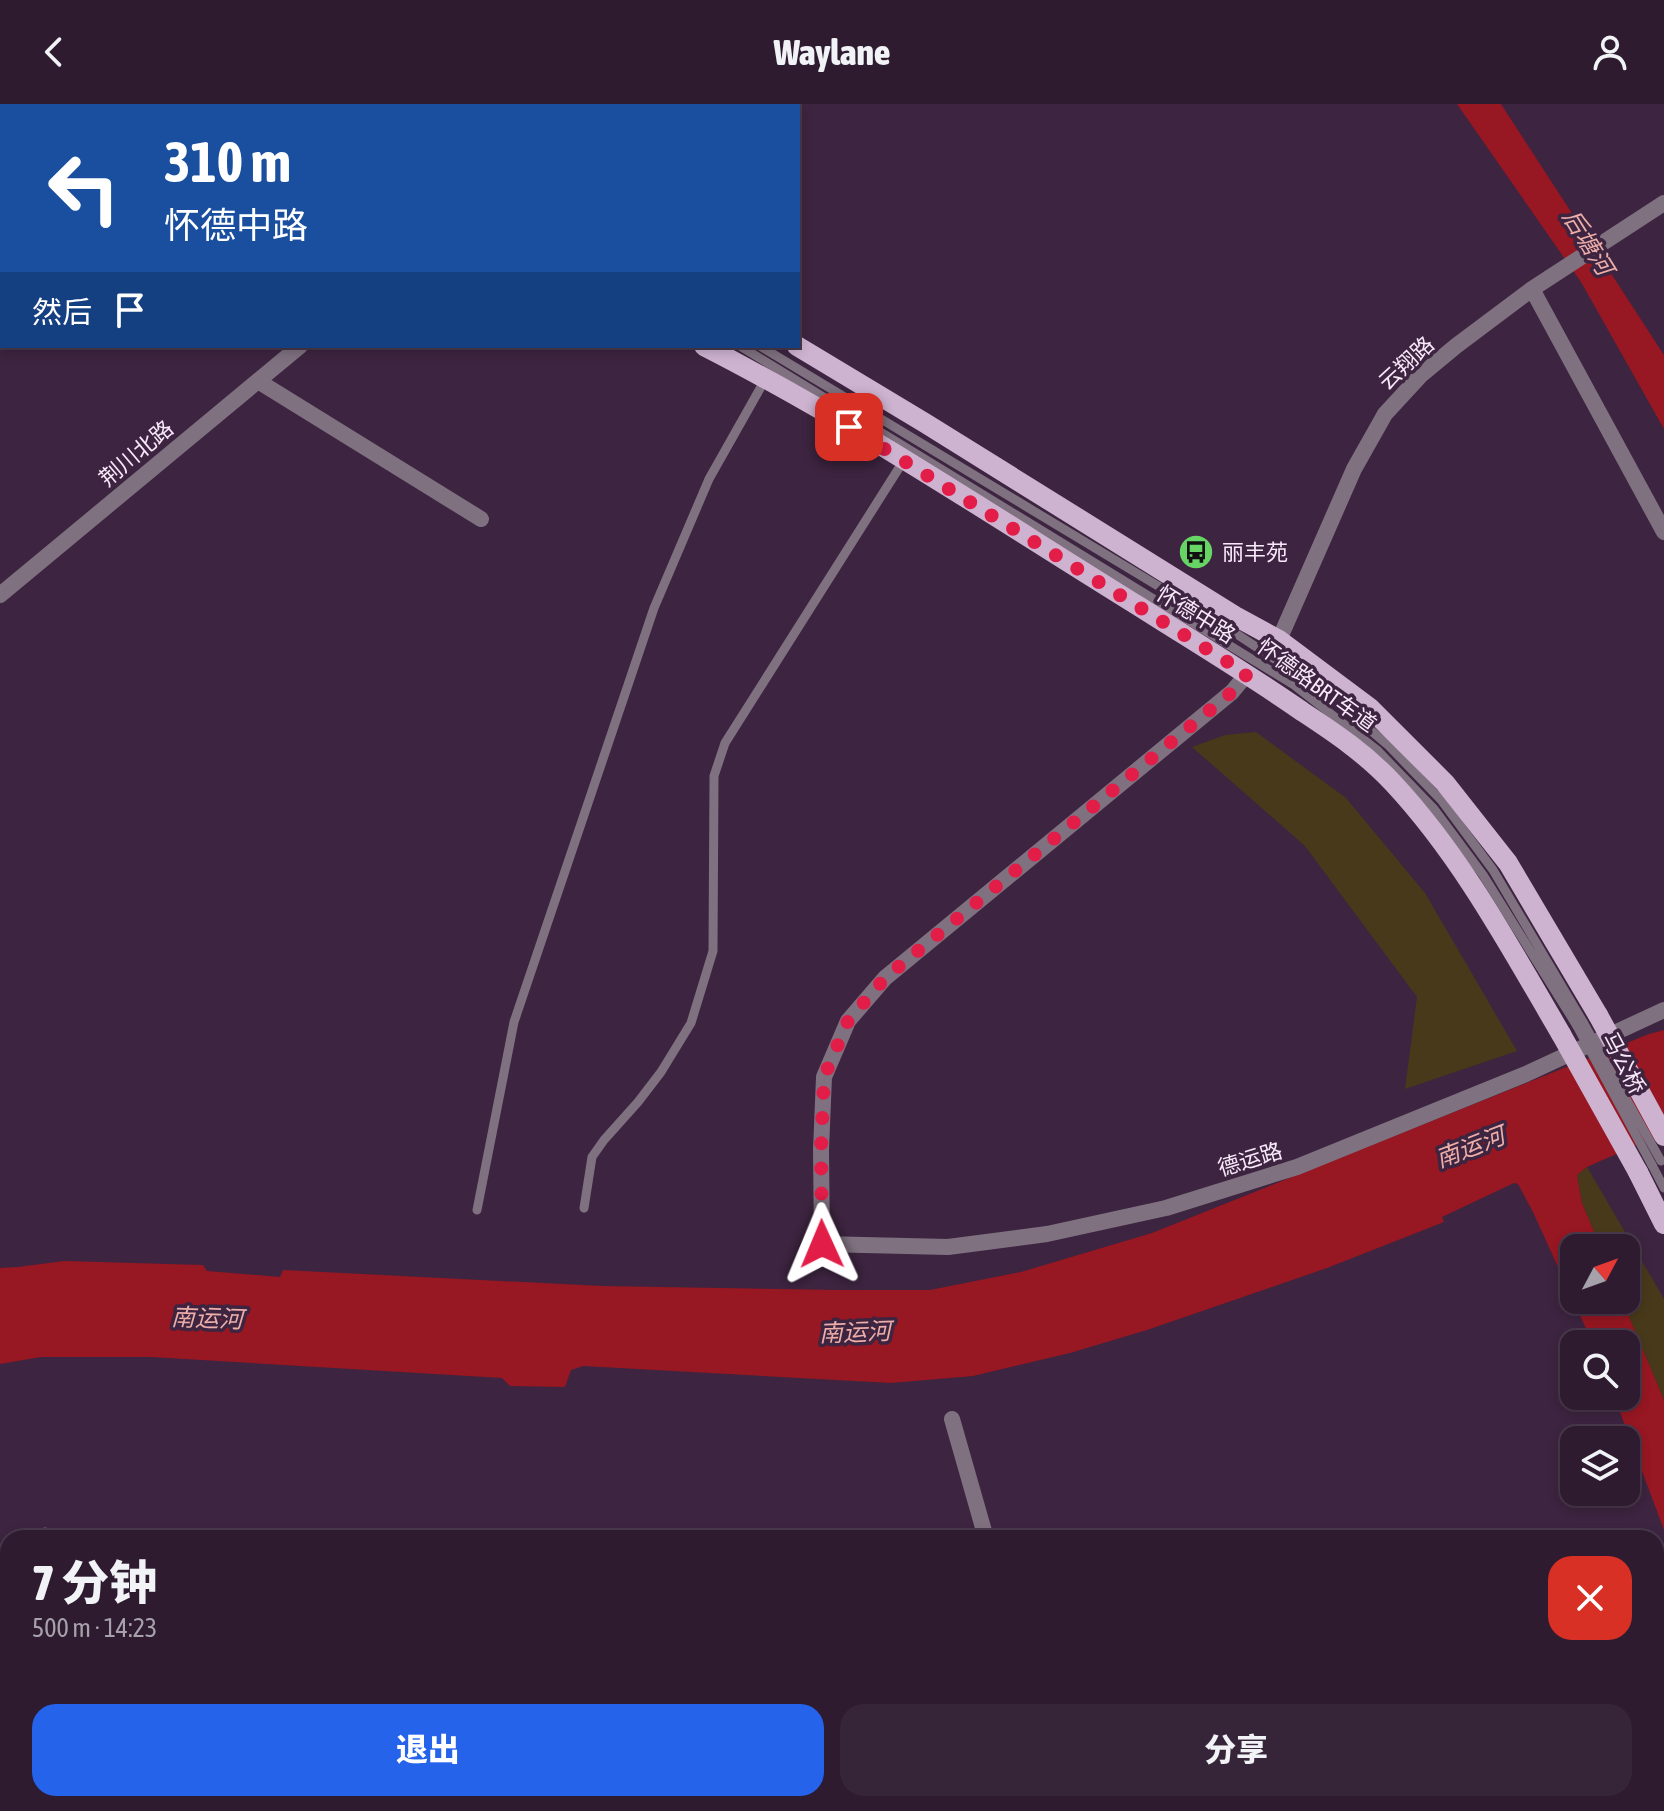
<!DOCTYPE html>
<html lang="zh">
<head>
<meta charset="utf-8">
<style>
	:root { --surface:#2e1b30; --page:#362438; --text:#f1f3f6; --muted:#a7a1ab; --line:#49394c; --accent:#2563eb }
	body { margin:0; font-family:"Asap Condensed","Noto Sans SC",sans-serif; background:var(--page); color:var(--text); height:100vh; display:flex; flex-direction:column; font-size:30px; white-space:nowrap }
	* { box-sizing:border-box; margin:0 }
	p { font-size:26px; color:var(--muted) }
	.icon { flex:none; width:44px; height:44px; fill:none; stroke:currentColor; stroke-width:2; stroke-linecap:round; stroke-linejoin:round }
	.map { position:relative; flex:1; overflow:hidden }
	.drawer { position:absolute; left:0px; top:1426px; width:1664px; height:282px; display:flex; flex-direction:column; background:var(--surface); border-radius:24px 24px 0 0; box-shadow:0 4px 12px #0003,0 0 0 2px var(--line) }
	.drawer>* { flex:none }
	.top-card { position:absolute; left:0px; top:0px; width:800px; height:244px; box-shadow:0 4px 12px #0003,0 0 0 2px var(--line); background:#1a4fa0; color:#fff; overflow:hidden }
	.needle { width:52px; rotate:49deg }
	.controls { position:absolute; left:1560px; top:1130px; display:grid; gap:16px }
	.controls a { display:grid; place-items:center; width:80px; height:80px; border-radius:16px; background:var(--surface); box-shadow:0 4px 12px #0003,0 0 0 2px var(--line); font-size:40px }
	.pin { position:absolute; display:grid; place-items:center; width:68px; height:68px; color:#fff; margin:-34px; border-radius:16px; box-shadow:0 4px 12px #0006 }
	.me { position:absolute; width:88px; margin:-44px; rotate:359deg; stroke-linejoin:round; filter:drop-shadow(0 0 6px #0008) }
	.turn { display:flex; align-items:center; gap:28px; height:168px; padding:0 32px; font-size:36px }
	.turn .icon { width:104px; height:104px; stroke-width:2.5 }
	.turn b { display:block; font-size:56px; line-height:68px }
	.then { display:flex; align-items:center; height:76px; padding:0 32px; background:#0003; gap:16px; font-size:30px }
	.round { display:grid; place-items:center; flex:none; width:84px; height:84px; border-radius:24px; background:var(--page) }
	.summary { display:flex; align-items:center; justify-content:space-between; height:136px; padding:0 32px }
	h1 { font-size:48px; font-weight:800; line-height:60px }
	.button { display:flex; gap:16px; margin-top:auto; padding:16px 32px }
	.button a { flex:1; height:92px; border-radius:24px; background:var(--accent); color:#fff; font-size:32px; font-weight:800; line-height:92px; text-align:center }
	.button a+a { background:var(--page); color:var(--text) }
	header { display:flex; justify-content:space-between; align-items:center; height:104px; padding:0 32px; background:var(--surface); font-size:36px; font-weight:800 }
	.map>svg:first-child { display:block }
</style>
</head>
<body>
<header><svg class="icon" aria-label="back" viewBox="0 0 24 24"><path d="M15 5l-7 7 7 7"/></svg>Waylane<svg class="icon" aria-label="person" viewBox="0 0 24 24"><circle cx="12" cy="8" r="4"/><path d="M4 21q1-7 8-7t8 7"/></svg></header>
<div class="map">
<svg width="1664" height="1707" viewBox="0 0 1664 1707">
	<rect width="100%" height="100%" fill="#3d2440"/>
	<path fill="#48391a" d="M1256 628 1346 694 1425 789 1517 947 1405 985 1417 893 1305 742 1192 643 1225 631Z
		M1587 1063 1664 1195V1296L1622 1196H1626V1144H1601L1582 1099 1577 1071Z"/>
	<path fill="#971722" d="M1457 0H1501L1664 251V325L1581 178Z
		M1664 926V1029L1587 1063 1577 1071 1582 1099 1601 1144H1574V1196H1622L1664 1296V1426L1614 1292H1626V1240H1593L1533 1108 1518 1080 1514 1079 1442 1113 1444 1118 1327 1164 1147 1226 1070 1249 973 1272 891 1279 583 1262 571 1266 565 1283 510 1282 502 1274 151 1253H41L0 1260V1164L18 1163 64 1157 203 1161 207 1167 280 1173 283 1166 602 1182 840 1186H930L1021 1168 1152 1129 1649 930Z"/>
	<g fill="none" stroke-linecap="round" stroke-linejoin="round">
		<path stroke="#7f7180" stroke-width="9" d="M320 0 323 2
			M338 0 341 2
			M740 242 1294 581 1377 646 1434 705 1483 771 1577 922
			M760 242 1226 523 1329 591 1388 641 1442 697 1493 766 1583 918
			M1652 1061 1664 1084
			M584 1104 592 1053 604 1036 638 998 661 968 691 919 713 847 714 672 725 639 904 356
			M477 1106 514 918 654 504 709 375 766 274
			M37 1434 45 1428
			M0 1466 8 1459"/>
		<path stroke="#7f7180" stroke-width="16" d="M476 2 478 0
			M1532 185 1664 428
			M258 277 481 415
			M1279 536 1354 365 1385 310 1421 271 1456 242 1532 185 1664 99
			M1247 570 1232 588 885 874 848 917 824 973 821 1046 822 1140 948 1143 1047 1130 1166 1104 1297 1063 1526 970 1664 906
			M952 1315 986 1434
			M161 1707 169 1700
			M992 1707 998 1700"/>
		<path stroke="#7f7180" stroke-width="16" d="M0 491 300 242"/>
		<path stroke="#ceb3d1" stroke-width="20" d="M296 0 300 2
			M391 0 394 2
			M704 242C855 319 996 414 1140 503 1195 538 1250 571 1303 608 1335 629 1366 650 1393 679 1462 753 1510 843 1561 930
			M797 242 925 319 1235 512 1279 536 1370 604 1445 679 1508 759 1598 911
			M1638 1068 1664 1120
			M1656 1680 1664 1674
			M1615 1707 1626 1700"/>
		<path stroke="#7f7180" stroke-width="9" d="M1583 918 1661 1057
			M1577 922 1652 1061"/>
		<path stroke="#ceb3d1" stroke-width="20" d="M1598 911 1664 1032
			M1561 930 1638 1068"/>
	</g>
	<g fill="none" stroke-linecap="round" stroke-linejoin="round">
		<path stroke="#e11d48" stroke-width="14" stroke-dasharray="0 25.2" d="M822 1140 821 1046 824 973 848 917 885 874 1232 588 1247 570 849 323"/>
	</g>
	<defs>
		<g id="bus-disc" transform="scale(1.8)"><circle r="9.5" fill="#67d466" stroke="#3d2440"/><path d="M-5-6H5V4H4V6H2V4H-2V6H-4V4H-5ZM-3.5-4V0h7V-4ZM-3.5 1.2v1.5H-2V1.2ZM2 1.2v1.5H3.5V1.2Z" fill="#111"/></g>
	</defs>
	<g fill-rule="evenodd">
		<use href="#bus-disc" x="1196" y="448"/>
	</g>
	<g text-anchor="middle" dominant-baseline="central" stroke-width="7" stroke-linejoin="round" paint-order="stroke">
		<g font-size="22" fill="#f8e8fa" stroke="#3d2440">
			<text transform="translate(1406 259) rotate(-43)">云翔路</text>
			<text transform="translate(136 349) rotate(-40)">荆川北路</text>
			<text transform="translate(1196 510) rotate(32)">怀德中路</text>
			<text transform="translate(1317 581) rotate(36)">怀德路BRT车道</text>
			<text transform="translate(1624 959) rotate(62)">马公桥</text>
			<text transform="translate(1250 1055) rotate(-17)">德运路</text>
		</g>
		<g font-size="22" fill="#f8e8fa" stroke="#3d2440" text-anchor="start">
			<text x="1222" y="448">丽丰苑</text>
		</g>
		<g font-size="24" font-style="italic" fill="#edada8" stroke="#3d2440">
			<text transform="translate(1588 138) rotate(58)">后塘河</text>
			<text transform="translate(1470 1043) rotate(-21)">南运河</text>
			<text transform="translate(207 1214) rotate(2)">南运河</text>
			<text transform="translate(855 1228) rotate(-2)">南运河</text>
		</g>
	</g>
</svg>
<div class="controls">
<a><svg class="needle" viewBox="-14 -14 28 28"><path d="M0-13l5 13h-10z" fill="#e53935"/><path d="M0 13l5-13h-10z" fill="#a7a1ab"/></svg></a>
<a><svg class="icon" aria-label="search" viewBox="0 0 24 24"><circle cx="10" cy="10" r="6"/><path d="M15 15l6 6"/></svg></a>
<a><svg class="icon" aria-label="layers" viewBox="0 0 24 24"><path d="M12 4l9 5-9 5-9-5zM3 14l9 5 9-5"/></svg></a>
</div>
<div class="pin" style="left:849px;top:323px;background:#d93025"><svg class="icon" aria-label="arrive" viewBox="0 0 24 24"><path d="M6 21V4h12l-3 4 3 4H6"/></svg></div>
<svg class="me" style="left:822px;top:1140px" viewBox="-20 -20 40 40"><path d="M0-17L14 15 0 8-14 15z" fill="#e11d48" stroke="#fff" stroke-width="4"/></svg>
<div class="top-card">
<div class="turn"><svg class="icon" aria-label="left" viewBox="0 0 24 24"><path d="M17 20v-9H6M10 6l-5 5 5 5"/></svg><div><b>310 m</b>怀德中路</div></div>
<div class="then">然后<svg class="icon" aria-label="arrive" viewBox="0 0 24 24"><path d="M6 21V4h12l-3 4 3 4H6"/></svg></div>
</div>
<section class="drawer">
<div class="summary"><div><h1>7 分钟</h1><p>500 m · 14:23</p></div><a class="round" style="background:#d93025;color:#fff"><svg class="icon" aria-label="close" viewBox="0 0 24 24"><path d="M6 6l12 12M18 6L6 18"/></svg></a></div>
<div class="button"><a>退出</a><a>分享</a></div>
</section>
</div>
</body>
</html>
